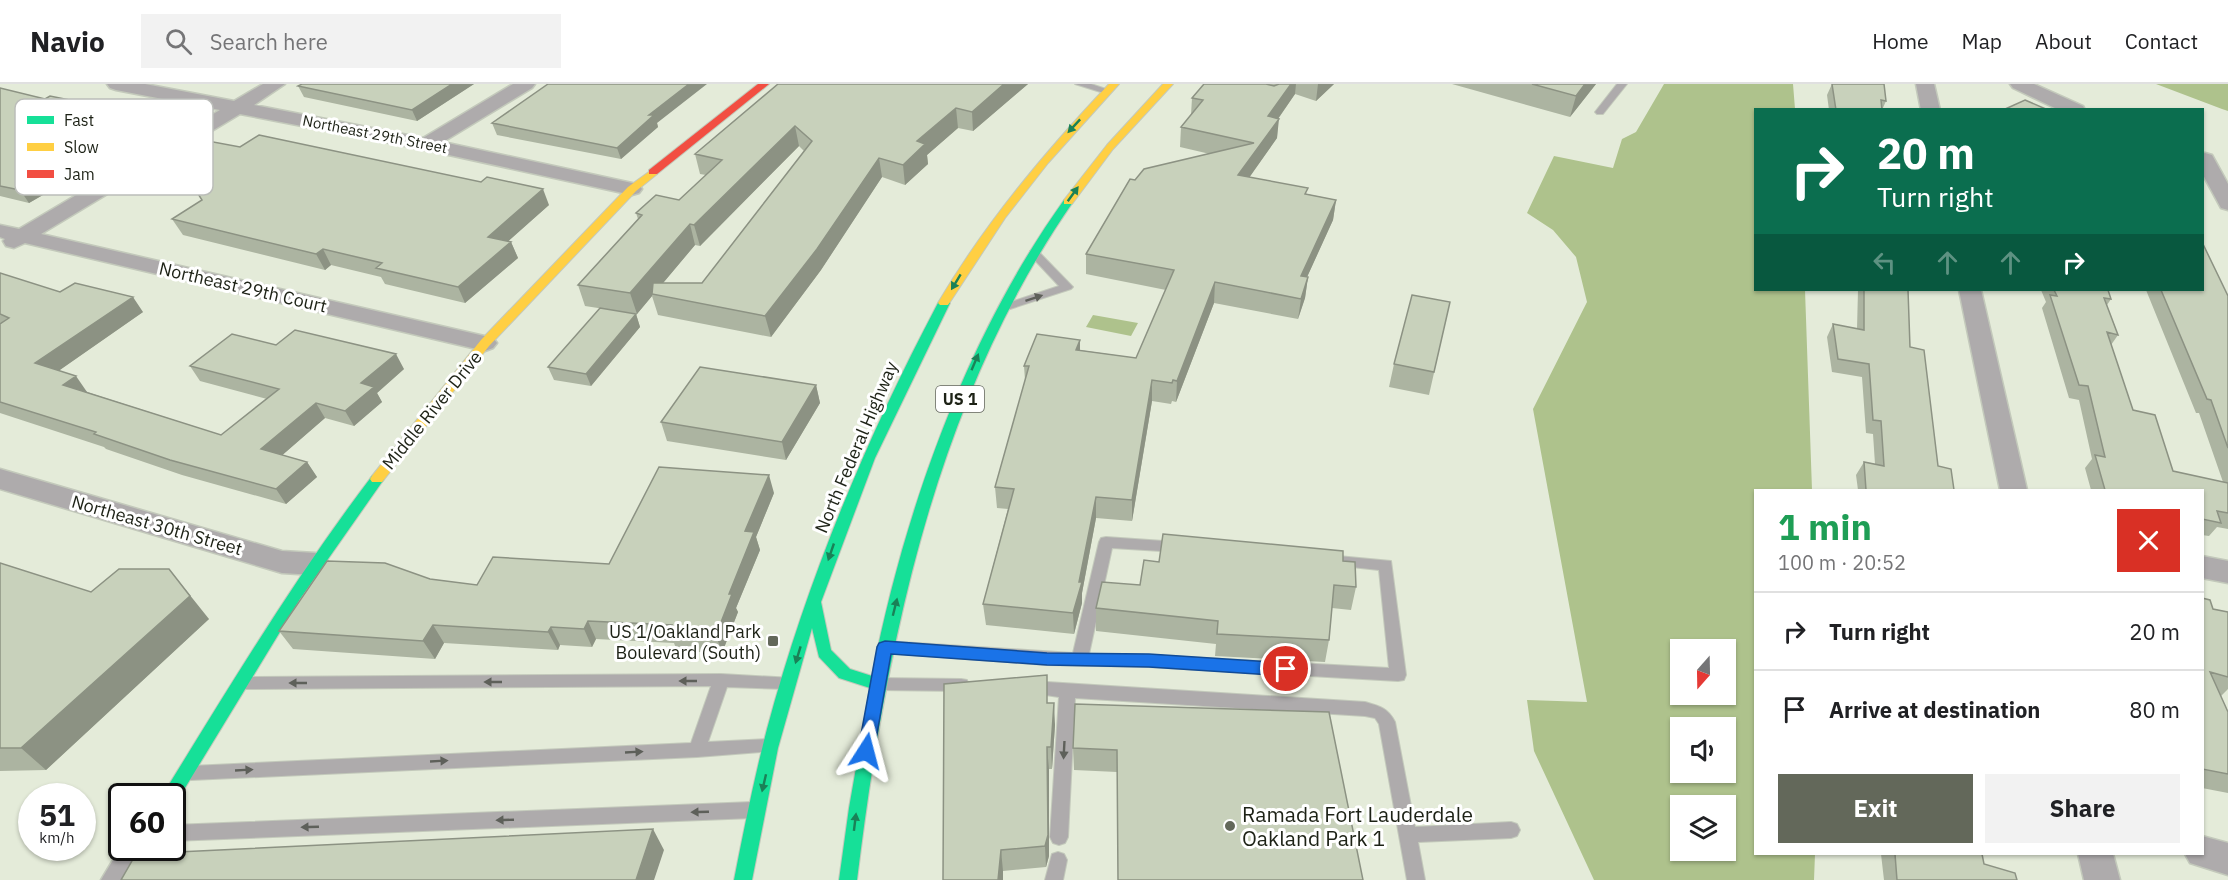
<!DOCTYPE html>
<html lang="en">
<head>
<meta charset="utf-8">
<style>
	:root { --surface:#fff; --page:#f2f2f2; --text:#202124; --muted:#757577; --line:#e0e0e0; --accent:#63685a }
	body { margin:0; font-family:"IBM Plex Sans",sans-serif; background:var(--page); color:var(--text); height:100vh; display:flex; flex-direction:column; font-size:22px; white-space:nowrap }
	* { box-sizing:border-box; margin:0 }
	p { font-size:20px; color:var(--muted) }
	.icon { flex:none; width:33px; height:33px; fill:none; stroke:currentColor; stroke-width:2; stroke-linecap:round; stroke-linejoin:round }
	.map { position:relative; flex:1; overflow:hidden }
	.drawer { position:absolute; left:1754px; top:405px; width:450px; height:366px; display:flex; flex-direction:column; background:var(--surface); border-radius:0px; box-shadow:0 2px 4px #0004 }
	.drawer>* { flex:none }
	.guide { position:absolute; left:1754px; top:24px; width:450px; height:183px; border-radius:0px; box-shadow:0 2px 4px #0004; background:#0b6e4f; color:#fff; overflow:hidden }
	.needle { width:39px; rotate:200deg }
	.fabs { position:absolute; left:1670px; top:555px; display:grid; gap:12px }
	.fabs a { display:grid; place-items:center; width:66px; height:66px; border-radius:0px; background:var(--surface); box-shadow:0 2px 4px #0004; font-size:30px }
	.speed { position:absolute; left:18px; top:699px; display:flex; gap:12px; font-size:30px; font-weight:700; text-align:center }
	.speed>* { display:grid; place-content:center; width:78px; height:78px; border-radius:50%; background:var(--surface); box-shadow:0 2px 4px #0004; line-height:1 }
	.speed small { font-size:15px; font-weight:400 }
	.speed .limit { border:3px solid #111; border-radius:9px; background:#fff; color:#111 }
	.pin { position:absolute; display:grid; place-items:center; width:51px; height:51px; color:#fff; margin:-26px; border:3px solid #fff; border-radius:50%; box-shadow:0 2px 6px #0007 }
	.me { position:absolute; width:66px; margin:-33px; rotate:9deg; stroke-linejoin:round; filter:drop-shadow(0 0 4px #0008) }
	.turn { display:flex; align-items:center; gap:21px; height:126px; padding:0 24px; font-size:27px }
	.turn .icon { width:78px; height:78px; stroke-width:2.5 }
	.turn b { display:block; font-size:42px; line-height:51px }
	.lanes { display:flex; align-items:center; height:57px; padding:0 24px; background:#0003; justify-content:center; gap:30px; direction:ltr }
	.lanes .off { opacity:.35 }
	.round { display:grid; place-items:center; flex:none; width:63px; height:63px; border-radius:0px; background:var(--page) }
	.overview { display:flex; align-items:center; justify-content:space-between; height:102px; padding:0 24px }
	h1 { font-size:36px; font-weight:800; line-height:45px; color:#1e9e55 }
	.button { display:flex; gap:12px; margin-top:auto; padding:12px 24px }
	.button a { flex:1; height:69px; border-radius:0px; background:var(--accent); color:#fff; font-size:24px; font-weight:800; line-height:69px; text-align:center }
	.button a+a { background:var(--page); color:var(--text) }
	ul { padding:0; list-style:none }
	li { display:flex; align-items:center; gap:18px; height:78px; padding:0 24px; border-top:2px solid var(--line) }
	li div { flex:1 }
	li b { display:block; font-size:22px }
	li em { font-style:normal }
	header { display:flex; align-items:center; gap:36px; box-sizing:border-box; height:84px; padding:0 30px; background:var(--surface); border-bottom:2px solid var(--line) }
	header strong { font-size:28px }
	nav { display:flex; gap:33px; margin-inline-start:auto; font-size:21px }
	.search { width:420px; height:54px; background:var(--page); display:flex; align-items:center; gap:15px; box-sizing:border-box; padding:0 21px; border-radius:0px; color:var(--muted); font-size:22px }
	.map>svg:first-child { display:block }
</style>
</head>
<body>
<header>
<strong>Navio</strong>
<div class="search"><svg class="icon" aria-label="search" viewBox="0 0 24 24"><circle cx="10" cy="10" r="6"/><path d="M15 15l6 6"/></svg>Search here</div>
<nav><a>Home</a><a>Map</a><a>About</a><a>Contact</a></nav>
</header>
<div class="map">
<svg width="2228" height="796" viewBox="0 0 2228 796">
	<rect width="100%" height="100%" fill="#e4ebd9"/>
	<path fill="#aec28c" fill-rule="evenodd" d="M1664 0H1793L1795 25 1755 26V206H1805L1812 406H1755V770H1815L1814 796H1594L1534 667 1527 616 1587 618 1533 325 1587 218 1576 173 1553 146 1527 129 1554 72 1613 84 1622 55 1636 48ZM1680 566H1725V610H1680ZM1680 644H1725V688H1680ZM1680 722H1725V766H1680Z
		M2156 0H2228V27L2222 25Z
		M1093 231 1138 239 1131 252 1086 243Z"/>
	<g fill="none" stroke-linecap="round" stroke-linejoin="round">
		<g stroke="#c3c9bb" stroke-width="2">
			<path id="lane" d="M1075 0H1091L1112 7 1107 10Z
				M1617 0H1627L1603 30H1597L1595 28Z
				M1034 166 1038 167 1073 203 1071 205 1010 225H1002L1000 223 1002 221 1059 202 1030 171V167Z
				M1106 453 1178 458 1183 459 1185 463 1183 467 1178 468 1112 464 1089 570 1149 571 1389 584 1379 486 1333 481 1331 477 1333 473 1338 472 1391 477 1406 591 1404 596 1398 597 1149 583 1047 581 885 569 880 567 877 563 880 559 885 557 1073 569 1099 458 1101 454Z
				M721 590 793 594 795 599 793 604 787 605 727 603 708 658 768 655 774 657 776 662 774 667 697 673 191 696 185 694 183 689 185 684 191 682 691 659 711 602 245 605 239 604 237 599 239 594 245 593Z
				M878 594 961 595 967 596 969 601 967 606 961 607 878 606 872 605 870 600 872 595Z
				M1031 597 1365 618C1379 622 1388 624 1395 638L1415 743 1511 738 1517 740 1520 746 1517 752 1511 754 1418 758 1425 796H1407L1379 640 1375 634 1365 632 1075 614 1068 753 1065 759 1059 761 1053 759 1050 753 1059 613 1025 608 1023 603 1025 598Z
				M753 718 759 721 762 726 759 731 753 734 172 757V741Z
				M1058 768 1064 770 1067 776 1063 796H1045L1052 770Z"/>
		</g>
		<g stroke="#c3c9bb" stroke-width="3">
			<path id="street" d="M107 0H145L234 17 263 0H285L254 21 423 54 513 0H535L532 4 443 58 632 99 639 101 642 105 639 109 632 111 426 66 240 30 41 150 493 254 497 259 493 264 485 267 25 159 14 164 6 162 3 157 5 155 0 153V141L19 145 220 26 116 6 110 4Z
				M1916 0H1934L1940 26H1921Z
				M2010 0H2034L2083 22 2085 26H2059L2013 4Z
				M2205 69 2212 71 2228 100V126L2221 124 2202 89V70Z
				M1959 206H1981L2027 406H2000Z
				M0 385 282 467 315 469 325 472 329 480 325 488 315 491 282 489 0 405Z
				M2202 472 2228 477V499L2202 494Z
				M2202 752 2228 759V791L2190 779 2185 770H2202Z
				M122 761V764H156L139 796H101Z
				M2078 770H2113L2120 796H2084Z"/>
		</g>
		<g stroke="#c3c9bb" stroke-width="2">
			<path id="fast" d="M1068 115 1073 118C935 317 886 560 857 796H839L849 724 870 604 839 594 819 573 812 544 778 664 752 796H734C744 745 754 695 767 645 807 496 866 355 938 219L940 217H948L950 219 875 374 821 518 831 566 850 585 872 592C904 428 966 253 1064 116Z
				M377 390 384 395 382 398 300 515 177 717 172 719V712H163L165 707C231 600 296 492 372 392Z"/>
		</g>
		<g stroke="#c3c9bb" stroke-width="2">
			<path id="slow" d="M1109 0H1119L1048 79 1005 134 948 221H940L938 219C986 138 1045 68 1109 0Z
				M1163 0H1173L1113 65 1072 120H1064V116L1107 61Z
				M653 85 657 86V90L636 107 489 262 382 398H372L370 395 372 392 481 256 628 103Z"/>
		</g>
		<g stroke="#c3c9bb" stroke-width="2">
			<path id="jam" d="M758 0H769L657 90H649V86Z"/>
		</g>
		<use href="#lane" fill="#aeabac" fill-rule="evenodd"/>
		<use href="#street" fill="#aeabac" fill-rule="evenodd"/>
		<use href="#fast" fill="#16e098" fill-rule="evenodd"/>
		<use href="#slow" fill="#ffcf43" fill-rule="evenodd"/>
		<use href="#jam" fill="#f24e42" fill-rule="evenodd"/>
	</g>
	<path fill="#acb4a1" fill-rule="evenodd" d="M474 0 417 37 304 13 298 2Z
		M778 0H1028L973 47 958 44 927 71 928 80 905 101 882 93 821 186 771 253 658 231 652 212 637 230 585 222 578 201 638 135 636 129 679 116 706 91 700 90 695 70ZM799 62 804 67 702 199H663L695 161 700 162Z
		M1204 0H1334L1316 17 1295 10 1278 35 1277 54 1249 93 1307 110 1336 116 1333 136 1307 193H1308L1305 214 1298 235 1214 219 1176 318 1172 317 1171 320 1152 317 1132 437 1096 434 1082 509V519L1074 550 986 541 983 520 1008 425 997 424 995 403 1025 296 1024 282 1080 266 1136 274 1166 206 1086 190V170L1135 96 1210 70 1180 63 1181 43 1191 31 1192 14Z
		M1452 0H1596L1570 33Z
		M1832 0 1886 17 1882 26H1829L1827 11Z
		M0 4 45 15 112 28 144 45 58 93 62 100 29 119 0 112Z
		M492 39H657L658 43 621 75 497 51Z
		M549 121 508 157 511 158 518 174 465 219 385 200 381 193 331 181 325 186 183 151 172 135Z
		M0 189 60 208 143 228 58 287 87 308 221 351 267 315 200 297 190 282 276 261 404 285 377 309 382 318 354 342 325 334 282 371 307 378 317 393 286 420 182 391 106 365 104 363 0 329Z
		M1858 206H1908L1910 263 1938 382 1954 406H1858L1856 391 1864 378 1875 380 1873 350 1866 349 1862 293 1832 288 1827 253 1833 240 1857 245Z
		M2041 206H2108L2111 215 2107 221 2118 251 2111 261 2133 326 2173 387 2223 398 2199 329H2196L2146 206H2202L2228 212V445L2217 443 2209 452 2202 451V406H2091L2085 384 2092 375 2079 316 2069 314 2042 224 2046 218Z
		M1450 218 1429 311 1389 303 1394 280Z
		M636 230 640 243 591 302 554 296 548 283Z
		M816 301 820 319 786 376 667 357 661 338Z
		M774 409 756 453 760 466 736 524 738 528 722 569 677 567 674 559 596 555 592 563 560 561 558 566 444 559 435 575 293 565 279 547 430 495 477 501 609 480Z
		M1343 477 1356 503 1351 526 1332 524 1329 556 1325 578 1215 572 1216 560 1096 547V524L1140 501 1159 478Z
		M0 479 91 508 209 535 46 686 0 687Z
		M2202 514 2213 525 2228 528V605L2221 612 2228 628V709L2202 704Z
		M1048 619 1055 641 1052 685H1049V772L1046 783 1003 787V796H943Z
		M1075 620 1363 796 1117 688 1074 686 1073 664Z
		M1881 770H1982L1984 780 2017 796H1884Z"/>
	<path fill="#8c9283" d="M452 0H474L417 37 412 26Z
		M689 0H707L657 39 658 43 621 75 617 64 649 31Z
		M1004 0H1028L973 47 972 28Z
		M1291 0H1296L1295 10 1266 52 1268 32Z
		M1318 0H1334L1316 17Z
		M1585 0H1596L1570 33 1576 12Z
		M956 24 958 44 927 71 928 80 905 101 903 81 917 57Z
		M137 34 144 45 58 93 62 100 29 119 20 106 43 85Z
		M1279 35 1277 54 1237 111 1238 91Z
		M795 42 799 62 700 162 694 141Z
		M879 74 882 93 821 186 771 253 765 232Z
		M543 105 549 121 495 169 488 153Z
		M1336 116 1333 136 1298 213 1301 192Z
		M690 140 695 161 653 211 652 210V212L637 230 630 209Z
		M511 158 518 174 465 219 458 203Z
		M323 165 331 181 325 186 316 170Z
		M1308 193 1305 214 1298 235 1301 215Z
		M1215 198 1214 219 1176 318 1177 297Z
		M133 213 143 228 47 295 35 279Z
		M636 230 640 243 591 302 586 290Z
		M1080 256V277L1076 266Z
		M396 270 404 285 377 309 382 318 354 342 345 327 361 299Z
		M76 292 87 308 75 316 63 301Z
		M1152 296V317L1132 437V416Z
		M816 301 820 319 786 376 782 358Z
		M316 319 325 334 271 381 261 365Z
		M307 378 317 393 286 420 276 405Z
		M769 391 774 409 756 453 760 466 736 524 738 528 722 569 716 551 729 510 745 447Z
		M1096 413V434L1082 509V519L1074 550 1073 529Z
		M169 485 209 535 46 686 21 664Z
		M588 537 596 555 592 563 584 545Z
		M433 541 444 559 435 575 423 557Z
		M551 543 560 561 558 566 548 548Z
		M1054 619 1055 641 1052 685 1051 663Z
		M1047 663 1049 685V772L1046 783 1045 762Z
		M653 745 664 766 654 796H636Z
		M1001 766 1003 787V796H998Z"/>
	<path fill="#c8d1bb" stroke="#8c9283" stroke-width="1.5" d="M302 0H452L412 26 298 2Z
		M548 0H689L649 31H654L617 64 492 39Z
		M778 0H1004L972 28 956 24 917 57 925 60 903 81 879 74 817 165 765 232 652 210 653 199H702L812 57 795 42 694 141 690 140 630 209 578 201 642 131 636 129 656 111 679 116 722 76 695 70Z
		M1204 0H1266L1274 2 1279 0H1291L1268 32 1279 35 1238 91 1308 104 1305 110 1336 116 1301 192 1308 193 1301 215 1215 198 1177 297 1173 296 1172 299 1152 296 1132 416 1096 413 1079 498H1082L1073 529 983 520 1014 405 995 403 1029 282H1024L1037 250 1080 256 1076 266 1136 274 1174 186 1086 170 1130 95 1135 96 1144 85 1254 59 1181 43 1203 16 1192 14Z
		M1532 0H1585L1576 12Z
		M1832 0H1884L1886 17 1881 16 1882 26H1836Z
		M0 4 45 15 50 12 110 24 106 26 137 34 43 85 54 88 20 106 0 102Z
		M2025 16 2048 26H2003Z
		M259 51 481 98 487 93 543 105 488 153 511 158 458 203 376 184 382 179 323 165 316 170 172 135 202 116 177 76 208 57 240 63Z
		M2202 158 2228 212V364L2211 316 2207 315 2161 206H2202Z
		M0 189 60 208 75 199 133 213 35 279 76 292 63 301 221 351 279 305 190 282 232 250 276 261 295 246 396 270 361 299 374 303 345 327 316 319 261 365 307 378 276 405 170 376 94 350 96 348 0 318V240L9 234 0 230Z
		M1864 206H1908L1910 263 1924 266 1938 382 1951 385 1954 406H1866L1864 378 1884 382 1881 337 1873 336 1869 280 1838 275 1833 240 1864 246Z
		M2054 206H2108L2111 215 2104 214 2118 251 2107 248 2133 326 2155 331 2173 387 2228 399V429L2217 427 2221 439 2202 435V406H2105L2095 371 2105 373 2088 302 2079 301 2050 211 2057 212Z
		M1412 211 1450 218 1434 288 1394 280Z
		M600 224 636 230 586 290 548 283Z
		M700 283 816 301 782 358 661 338Z
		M659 383 769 391 745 447 754 448 729 510H732L716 551 669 548 672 541 588 537 584 545 551 543 548 548 433 541 423 557 279 547 327 477 385 479 430 495 477 501 493 473 609 480Z
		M1163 450 1343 467V477L1355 478 1356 503 1334 501 1329 556 1217 550 1218 537 1096 524 1102 498 1140 501 1144 476 1159 478Z
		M0 479 91 508 119 485H169L190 512 21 664H0Z
		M2202 514 2210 516 2213 525 2228 528V593L2210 588 2228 628V690L2202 685Z
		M1047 591V619H1054L1051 663H1047L1048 751 1045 762 1001 766 998 796H943L944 600Z
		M1075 620 1329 628 1363 796H1118L1117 666 1073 664Z
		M653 745 636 796H121L136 770Z
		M1895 770H1982L1984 780 2015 789 2017 796H1897Z"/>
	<defs><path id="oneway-solid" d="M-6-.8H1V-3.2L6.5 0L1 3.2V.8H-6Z" transform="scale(1.5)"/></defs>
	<g fill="#1a8157">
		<use href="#oneway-solid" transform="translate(1074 42) rotate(133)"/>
		<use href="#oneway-solid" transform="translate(1073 110) rotate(-54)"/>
		<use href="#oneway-solid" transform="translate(956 198) rotate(121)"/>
		<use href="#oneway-solid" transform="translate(975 278) rotate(-67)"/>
		<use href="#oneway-solid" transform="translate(831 468) rotate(109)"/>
		<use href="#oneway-solid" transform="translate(895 523) rotate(-76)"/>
		<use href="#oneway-solid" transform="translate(798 571) rotate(107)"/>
		<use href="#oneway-solid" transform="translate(764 699) rotate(103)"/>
		<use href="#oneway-solid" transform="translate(855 738) rotate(-83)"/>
	</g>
	<g fill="#5e605a">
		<use href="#oneway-solid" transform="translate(1034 214) rotate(-18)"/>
		<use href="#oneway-solid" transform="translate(688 597) rotate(180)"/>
		<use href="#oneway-solid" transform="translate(493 598) rotate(180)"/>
		<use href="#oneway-solid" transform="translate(298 599) rotate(180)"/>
		<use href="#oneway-solid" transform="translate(1064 666) rotate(93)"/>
		<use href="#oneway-solid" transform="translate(634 668) rotate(-3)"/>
		<use href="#oneway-solid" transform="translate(439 677) rotate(-3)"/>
		<use href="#oneway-solid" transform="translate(244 686) rotate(-3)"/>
		<use href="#oneway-solid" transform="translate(700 728) rotate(178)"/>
		<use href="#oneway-solid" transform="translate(505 736) rotate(178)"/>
		<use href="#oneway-solid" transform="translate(310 743) rotate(178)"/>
	</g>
	<path fill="#1a73e8" stroke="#114b97" stroke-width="1.5" d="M885 557 1047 569 1149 570 1286 579 1291 581 1293 585 1291 590 1286 592 1149 583 1047 581 891 570 874 667 872 672 866 674 860 672 858 667 877 563 879 559Z"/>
	<g fill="#63685a" stroke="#fff" stroke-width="2">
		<rect x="767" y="551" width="12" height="12" rx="3"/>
		<circle cx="1230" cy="742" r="6"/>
	</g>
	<g text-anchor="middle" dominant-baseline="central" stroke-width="6" stroke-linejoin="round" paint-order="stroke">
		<g font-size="15" fill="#1d2216" stroke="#fff">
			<text transform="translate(375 50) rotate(11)">Northeast 29th Street</text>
		</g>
		<rect fill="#fff" stroke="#61645c" stroke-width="1.5" x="936" y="302" width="48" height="26" rx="4.5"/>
		<g font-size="16" font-weight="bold" fill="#1d2216">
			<text x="960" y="315">US 1</text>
		</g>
		<g font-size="18" fill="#1d2216" stroke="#fff">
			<text transform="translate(243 203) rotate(13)">Northeast 29th Court</text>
			<text transform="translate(432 326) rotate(-51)">Middle River Drive</text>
			<text transform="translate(856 363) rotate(-67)">North Federal Highway</text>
			<text transform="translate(157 441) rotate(16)">Northeast 30th Street</text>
		</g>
		<g font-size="18" fill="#1d2216" stroke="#fff" text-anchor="end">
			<text x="761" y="547">US 1/Oakland Park<tspan x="761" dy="21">Boulevard (South)</tspan></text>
		</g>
		<g font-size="21" fill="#1d2216" stroke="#fff" text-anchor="start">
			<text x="1242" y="730">Ramada Fort Lauderdale<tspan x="1242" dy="24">Oakland Park 1</tspan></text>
		</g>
	</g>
	<rect x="15" y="15" width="198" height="96" rx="9" fill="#fff" stroke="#bbbdb9" stroke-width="1.5"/>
	<rect x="27" y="32" width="27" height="8" fill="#16e098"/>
	<rect x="27" y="59" width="27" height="8" fill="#ffcf43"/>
	<rect x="27" y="86" width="27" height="8" fill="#f24e42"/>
	<g font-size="16" fill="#1d2216">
		<text x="64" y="42">Fast</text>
		<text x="64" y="69">Slow</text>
		<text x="64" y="96">Jam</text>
	</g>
</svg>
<div class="fabs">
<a><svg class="needle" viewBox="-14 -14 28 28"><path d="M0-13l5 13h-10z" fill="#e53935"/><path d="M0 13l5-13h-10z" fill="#757577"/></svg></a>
<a><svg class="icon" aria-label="sound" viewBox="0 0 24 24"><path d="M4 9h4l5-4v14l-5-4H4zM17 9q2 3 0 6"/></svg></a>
<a><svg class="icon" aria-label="layers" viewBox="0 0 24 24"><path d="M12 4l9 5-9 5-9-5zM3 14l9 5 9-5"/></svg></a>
</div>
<div class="speed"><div>51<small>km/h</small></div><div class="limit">60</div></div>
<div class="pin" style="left:1286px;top:585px;background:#d93025"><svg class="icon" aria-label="arrive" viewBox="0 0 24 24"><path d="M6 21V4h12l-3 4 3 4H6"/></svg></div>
<svg class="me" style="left:866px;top:667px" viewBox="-20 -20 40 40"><path d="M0-17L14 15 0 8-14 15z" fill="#1a73e8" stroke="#fff" stroke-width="4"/></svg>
<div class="guide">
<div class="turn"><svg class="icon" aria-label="right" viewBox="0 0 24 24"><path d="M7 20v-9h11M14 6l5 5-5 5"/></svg><div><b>20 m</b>Turn right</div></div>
<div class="lanes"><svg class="icon off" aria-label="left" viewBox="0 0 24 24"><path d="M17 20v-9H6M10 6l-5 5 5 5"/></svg><svg class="icon off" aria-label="ahead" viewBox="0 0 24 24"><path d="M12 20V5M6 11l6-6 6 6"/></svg><svg class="icon off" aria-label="ahead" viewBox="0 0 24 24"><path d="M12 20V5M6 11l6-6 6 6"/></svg><svg class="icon" aria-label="right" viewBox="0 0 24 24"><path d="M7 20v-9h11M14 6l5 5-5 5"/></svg></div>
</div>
<section class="drawer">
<div class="overview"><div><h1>1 min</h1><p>100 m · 20:52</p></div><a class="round" style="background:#d93025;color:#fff"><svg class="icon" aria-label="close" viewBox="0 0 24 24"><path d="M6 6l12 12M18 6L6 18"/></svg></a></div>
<ul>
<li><svg class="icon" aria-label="right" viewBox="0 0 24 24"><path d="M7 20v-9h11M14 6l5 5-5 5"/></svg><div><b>Turn right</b></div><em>20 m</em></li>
<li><svg class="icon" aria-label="arrive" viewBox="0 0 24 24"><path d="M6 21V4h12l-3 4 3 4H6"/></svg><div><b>Arrive at destination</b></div><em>80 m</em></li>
</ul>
<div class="button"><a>Exit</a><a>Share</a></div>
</section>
</div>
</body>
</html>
